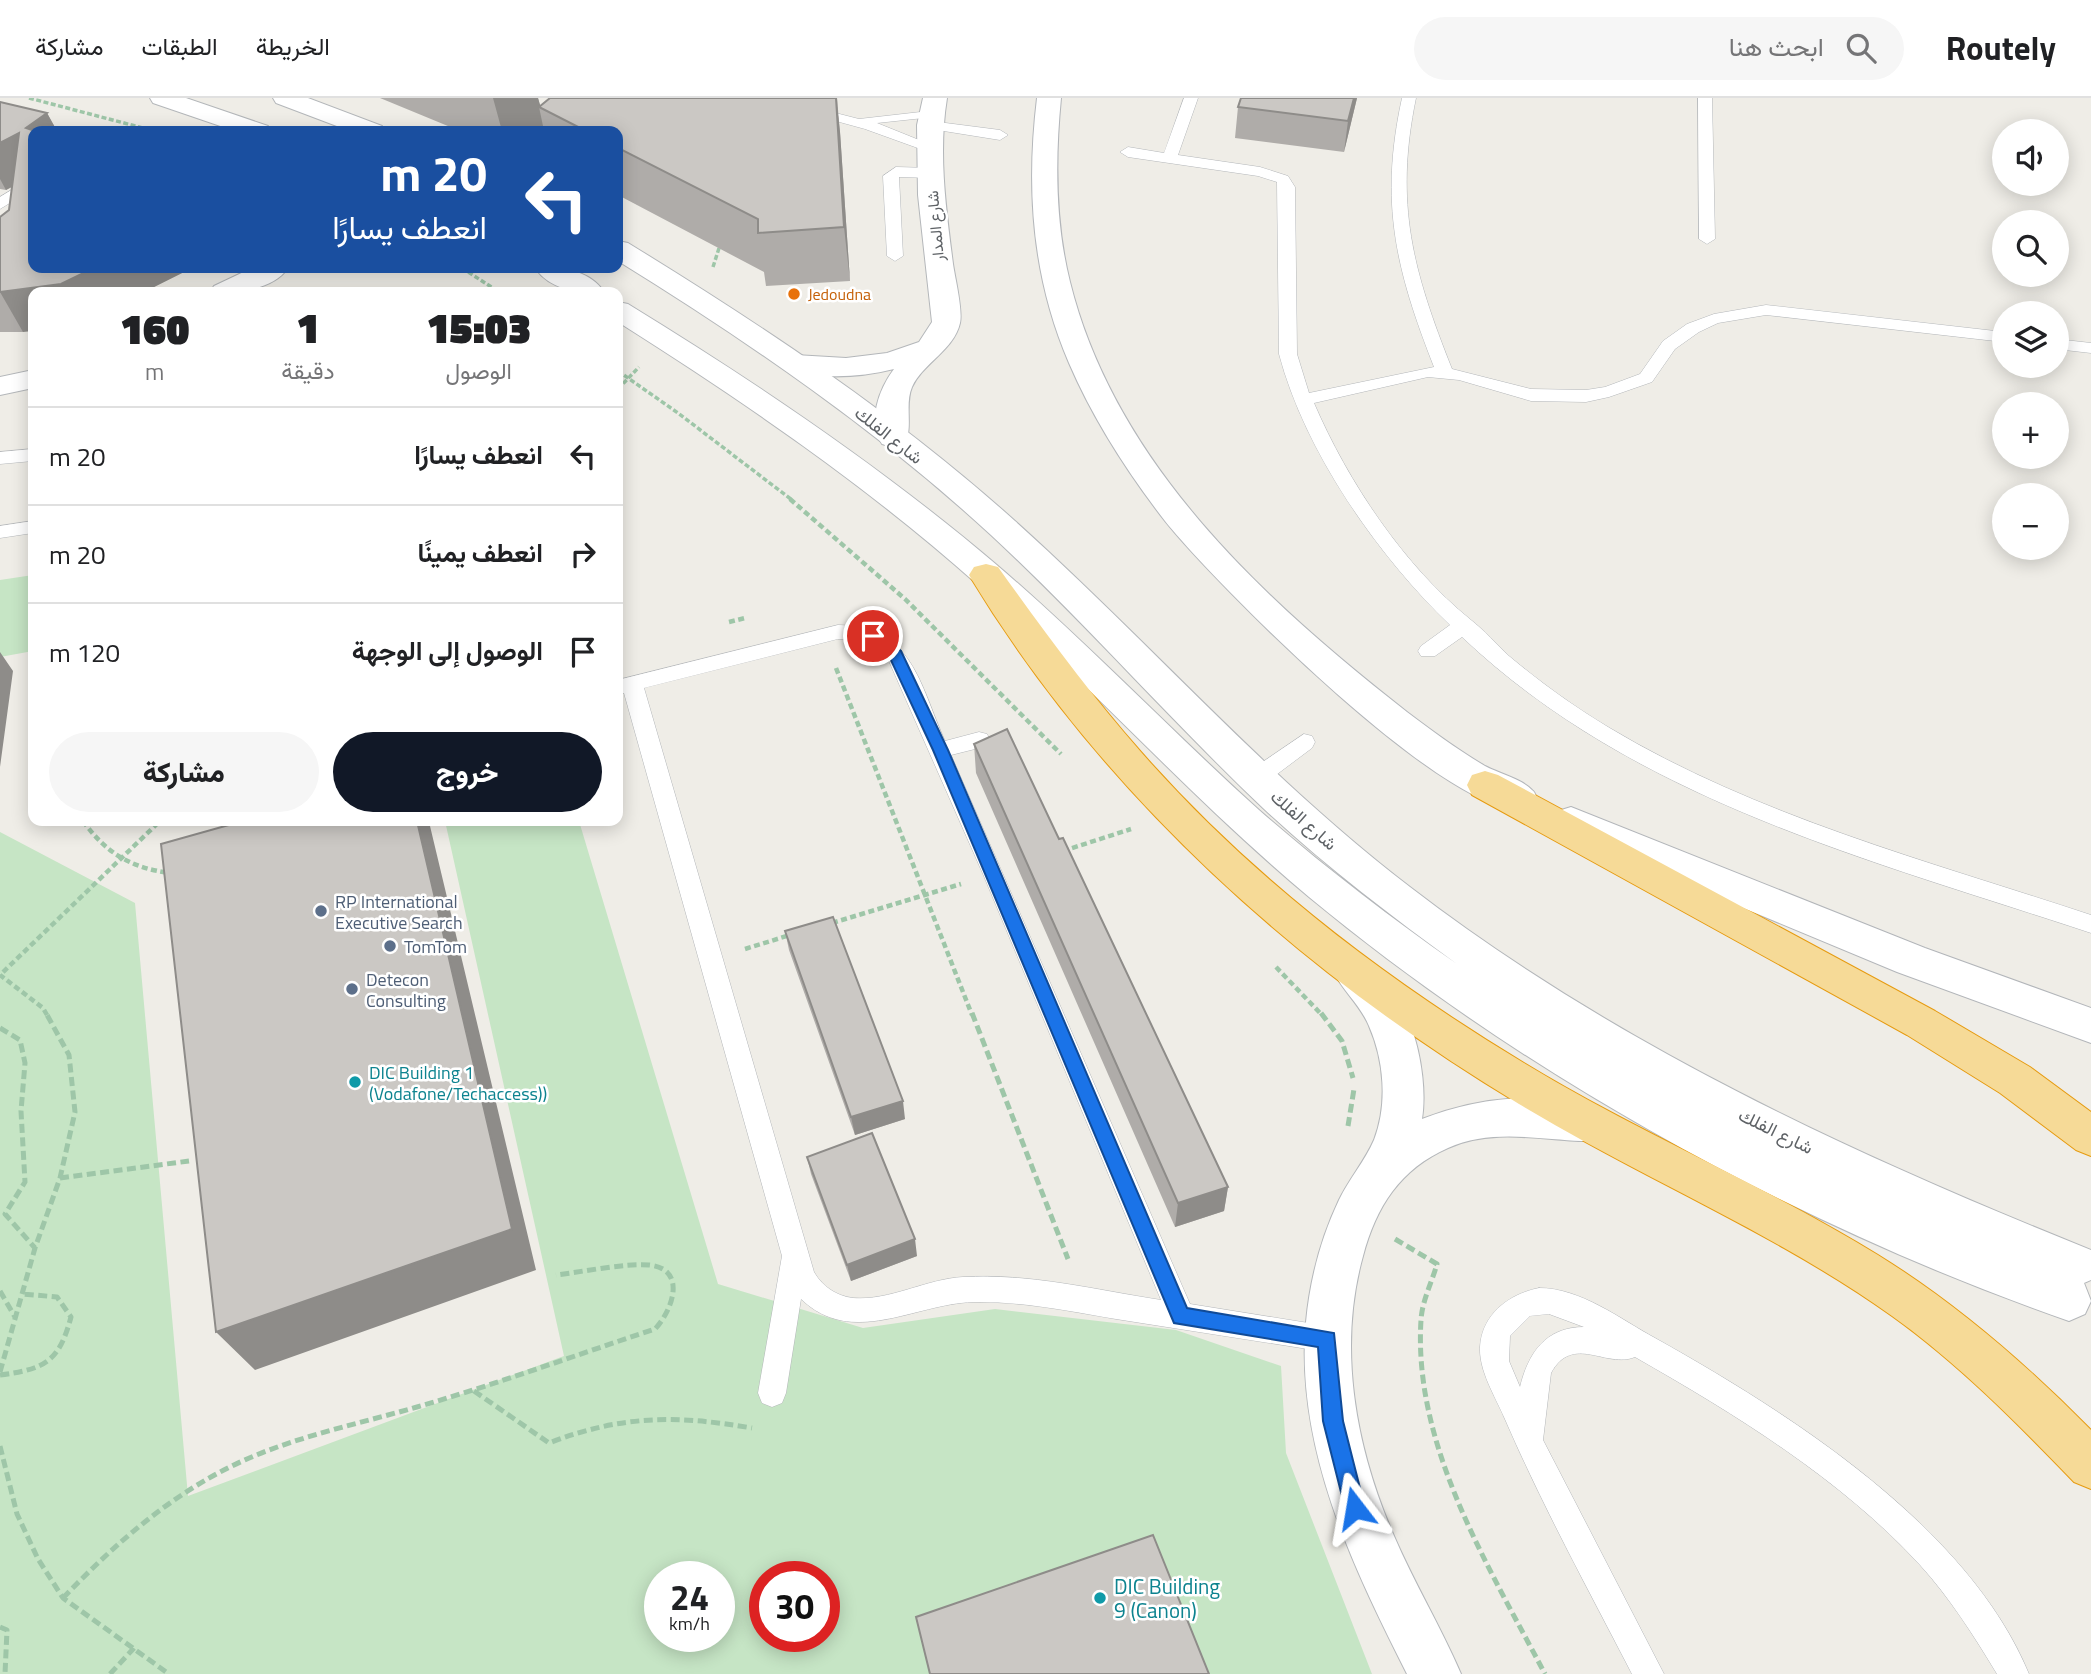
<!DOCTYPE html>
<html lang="ar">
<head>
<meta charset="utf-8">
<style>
	:root { --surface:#fff; --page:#f6f6f6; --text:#202124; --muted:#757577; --line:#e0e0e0; --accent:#111827 }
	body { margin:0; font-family:"Titillium Web",Vazirmatn,sans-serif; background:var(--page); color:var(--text); direction:rtl; height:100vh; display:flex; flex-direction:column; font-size:26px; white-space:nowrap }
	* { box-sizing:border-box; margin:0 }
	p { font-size:23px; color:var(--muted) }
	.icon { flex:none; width:38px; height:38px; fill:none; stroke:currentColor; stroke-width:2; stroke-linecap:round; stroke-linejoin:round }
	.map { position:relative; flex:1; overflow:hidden; direction:ltr }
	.details { position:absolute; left:28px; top:189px; width:595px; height:539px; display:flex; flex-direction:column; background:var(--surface); border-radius:14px; box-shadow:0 4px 18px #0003; direction:rtl }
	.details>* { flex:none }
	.top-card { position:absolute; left:28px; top:28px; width:595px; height:147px; border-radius:14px; box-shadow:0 4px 18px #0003; direction:rtl; background:#1a4fa0; color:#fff; overflow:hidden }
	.fabs { position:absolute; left:1992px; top:21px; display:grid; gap:14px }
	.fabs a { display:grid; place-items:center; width:77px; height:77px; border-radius:50%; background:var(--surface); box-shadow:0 4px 18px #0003; font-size:35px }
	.speed { position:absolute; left:644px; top:1463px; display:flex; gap:14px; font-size:35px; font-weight:700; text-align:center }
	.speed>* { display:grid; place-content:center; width:91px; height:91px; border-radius:50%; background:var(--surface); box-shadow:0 4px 18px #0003; line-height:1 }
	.speed small { font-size:18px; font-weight:400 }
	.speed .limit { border:10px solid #d22; background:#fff; color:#111 }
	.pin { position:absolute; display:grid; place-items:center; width:60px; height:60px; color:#fff; margin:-30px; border:4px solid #fff; border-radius:50%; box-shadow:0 2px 7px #0007 }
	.me { position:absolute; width:77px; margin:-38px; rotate:346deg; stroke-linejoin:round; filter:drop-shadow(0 0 5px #0008) }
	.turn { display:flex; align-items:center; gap:24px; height:147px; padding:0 21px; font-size:32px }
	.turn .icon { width:91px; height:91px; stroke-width:2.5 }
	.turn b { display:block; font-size:49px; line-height:60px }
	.eta { display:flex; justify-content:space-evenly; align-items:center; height:119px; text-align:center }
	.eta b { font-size:42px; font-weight:800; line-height:49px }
	.primary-button { display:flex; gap:14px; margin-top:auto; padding:14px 21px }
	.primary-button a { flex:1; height:80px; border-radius:42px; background:var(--accent); color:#fff; font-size:28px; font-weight:800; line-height:80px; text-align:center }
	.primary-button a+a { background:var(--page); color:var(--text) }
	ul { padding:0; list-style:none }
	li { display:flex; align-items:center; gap:21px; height:98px; padding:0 21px; border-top:2px solid var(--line) }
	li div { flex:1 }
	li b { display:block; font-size:26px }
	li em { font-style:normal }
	header { display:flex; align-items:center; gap:42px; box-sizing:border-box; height:98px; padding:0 35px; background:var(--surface); border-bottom:2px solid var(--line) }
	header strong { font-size:33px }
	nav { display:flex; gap:38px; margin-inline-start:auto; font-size:24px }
	.search { width:490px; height:63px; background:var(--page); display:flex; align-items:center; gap:18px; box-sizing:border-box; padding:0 24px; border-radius:38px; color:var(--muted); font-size:26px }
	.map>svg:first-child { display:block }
</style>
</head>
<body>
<header>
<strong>Routely</strong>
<div class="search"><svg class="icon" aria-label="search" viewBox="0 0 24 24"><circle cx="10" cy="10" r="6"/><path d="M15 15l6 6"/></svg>ابحث هنا</div>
<nav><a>الخريطة</a><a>الطبقات</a><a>مشاركة</a></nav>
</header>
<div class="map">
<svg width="2091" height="1576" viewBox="0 0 2091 1576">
	<rect width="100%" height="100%" fill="#efede7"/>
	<path fill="#c6e5c5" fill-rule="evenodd" d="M33 477V553L0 559V482Z
		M445 723H579L718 1186 863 1230 995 1211 1176 1232 1281 1268 1286 1355 1372 1576H0V734L135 805 188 1398 564 1258ZM660 1479H719V1538H660ZM765 1479H824V1538H765Z"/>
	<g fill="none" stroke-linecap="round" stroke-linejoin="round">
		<g stroke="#b4b7ba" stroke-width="1">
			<path id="service" d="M752 0H777L859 21 938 12 940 15 933 19 877 25 939 50 931 55 926 53 865 31Z
				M1184 0H1198L1178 57 1260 69 1288 78 1295 89 1297 256 1309 295 1434 269C1396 172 1379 105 1402 0H1416C1394 106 1413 173 1452 271L1531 291 1586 292 1605 289 1640 276 1663 243 1687 226 1714 216 1766 207 2004 234V244L1766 217 1718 225 1699 234 1675 251 1652 284 1609 299 1586 304 1531 303 1459 282 1428 279 1314 305C1348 384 1404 468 1471 522 1484 532 1496 546 1509 558 1540 584 1573 608 1608 629 1756 718 1928 763 2091 817V835C1871 762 1635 703 1462 539L1435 558H1421L1418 553 1421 548 1450 527C1378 458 1305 354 1279 256L1277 84 1258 78 1128 59 1120 54 1128 49 1164 55Z
				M1698 0H1712L1715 141 1707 146 1699 141Z
				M930 23 1000 32 1008 37 1000 42 925 30 923 27Z
				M896 69 931 70 939 75 931 80 899 79 903 158 895 163 887 158 883 78Z
				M33 79V91L0 111V99Z
				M2056 241 2091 245V255L2056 251Z
				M33 351V363L0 366V354Z
				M33 423V435L0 440V428Z
				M838 527C913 529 919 585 945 643L979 634 987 636 990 642 987 648 951 657 1190 1206 1327 1228 1337 1232 1341 1241 1337 1250 1327 1254C1257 1243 1186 1232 1116 1221 1069 1213 1021 1203 973 1204 914 1206 852 1250 801 1201L786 1295 782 1305 772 1309 762 1305 758 1295 782 1158 624 595 618 596V582ZM838 541 863 543 888 561 983 776 1161 1202C1096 1192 1029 1175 963 1179 926 1181 890 1203 853 1200 836 1198 822 1188 814 1174L644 590Z
				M1304 636 1312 638 1315 644 1312 650 1264 686H1248L1245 680 1248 674Z
				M1539 1190C1581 1190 1620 1221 1655 1240 1789 1315 1968 1428 2029 1576H1997C1974 1538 1950 1500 1920 1467 1841 1381 1735 1316 1635 1259 1606 1271 1573 1235 1551 1275L1543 1342 1664 1576H1632C1588 1491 1542 1407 1504 1319 1495 1298 1479 1273 1480 1249 1482 1216 1509 1196 1539 1190ZM1549 1216 1584 1229C1545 1229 1528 1256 1520 1289L1509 1263 1510 1238 1530 1218Z"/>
		</g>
		<g stroke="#b4b7ba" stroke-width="2">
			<path id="minor" d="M923 0H947C938 55 946 111 953 166 955 180 963 212 960 225 954 252 923 265 912 289 904 307 914 331 904 346L893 349 882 346C867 323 879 291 894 271 858 280 820 281 785 272L780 266 785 260 795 257 846 260 887 255 919 244 932 224 918 97 917 27Z
				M252 170H288C272 193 235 195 210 194L214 188Z
				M33 272V290L0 297V279Z
				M1354 858C1407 877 1430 971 1422 1021 1478 999 1546 991 1604 1013L1610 1026 1604 1039C1586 1046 1571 1042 1552 1041 1518 1038 1480 1035 1448 1050 1400 1071 1376 1109 1363 1158 1337 1251 1356 1351 1394 1438 1414 1485 1441 1529 1461 1576H1407C1352 1467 1295 1349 1306 1224 1310 1181 1321 1140 1339 1102 1349 1081 1365 1063 1374 1042 1388 1006 1384 962 1369 928 1361 908 1344 894 1334 875L1340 863Z"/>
		</g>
		<g stroke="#b4b7ba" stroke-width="2">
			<path id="tertiary" d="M150 0H186L268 28 272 33H235L153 5Z
				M273 0H308L382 28 386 33H350L276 5Z
				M618 143 628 145C763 228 896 316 1015 423 1149 543 1266 679 1410 789 1615 947 1852 1056 2091 1152V1182L2084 1185 2091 1203 2085 1216 2069 1223C1800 1129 1529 981 1309 799 1192 701 1091 588 978 487 867 388 743 303 618 224V204L628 206C757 285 883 370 998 468 1088 545 1170 632 1259 712 1322 767 1388 818 1457 866 1390 817 1324 767 1263 710 1170 622 1085 524 991 437 877 332 749 244 618 163Z
				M535 170C560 169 589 171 604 194 579 195 551 193 535 170Z"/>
		</g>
		<g stroke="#b3b6ba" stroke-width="2">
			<path id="secondary" d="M1037 0H1061C1055 62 1055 124 1070 184 1115 366 1265 503 1407 614 1432 633 1458 652 1485 668 1498 675 1522 681 1532 692 1535 694 1536 698 1537 701L1532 711C1460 734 1212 482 1165 423 1128 375 1093 321 1069 265 1032 179 1026 91 1037 0Z
				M1571 709 1925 850 2091 910V945L1897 874 1558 733 1552 723 1558 713Z"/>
		</g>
		<g stroke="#e69b10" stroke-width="2">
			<path id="motorway" d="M986 466 998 469C1043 532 1089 595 1141 654 1250 778 1383 880 1524 965 1639 1035 1764 1087 1878 1157 1957 1206 2026 1266 2091 1332V1391L2074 1384C2017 1325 1959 1266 1892 1218 1776 1135 1641 1080 1519 1006 1300 874 1102 697 969 477L974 469Z
				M1485 673 1498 677 1935 913 2030 969 2091 1014V1058L2076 1052 2000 995 1907 937 1472 697 1467 687 1472 677Z"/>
		</g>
		<path stroke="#9ec6a8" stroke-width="3.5" stroke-dasharray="5 2.5" stroke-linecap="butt" d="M29 0 143 30
			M713 169 720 147
			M462 170 499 194
			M618 273 678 315 792 402
			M618 291 639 269"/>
		<path stroke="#9ec6a8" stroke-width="4.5" stroke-dasharray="6 3.5" stroke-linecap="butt" d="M790 401 905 501 1061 656
			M729 524 745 520
			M836 570 972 917
			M83 723C106 755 131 770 170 775
			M1063 753 1131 731
			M832 825 961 786
			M745 851 790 837
			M1276 869 1322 917
			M47 917 43 910 0 877 160 723"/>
		<path stroke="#9ec6a8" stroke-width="5" stroke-dasharray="9 4.5" stroke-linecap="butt" d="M972 915 1068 1161
			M1321 915 1342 943 1353 980
			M0 930 20 942 25 965 21 1013 25 1084 5 1116 35 1150
			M1348 1028 1354 991
			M60 1080 189 1063
			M1395 1141 1437 1166C1432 1184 1422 1203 1421 1222 1413 1348 1489 1469 1545 1576
			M0 1193 15 1219
			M0 1274 35 1150 60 1080 75 1014 69 957 46 915
			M0 1277C45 1271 59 1264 71 1219L57 1199 23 1196
			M474 1293 549 1345C622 1317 676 1317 752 1330
			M0 1348 17 1416 38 1461 63 1500 169 1576
			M63 1500C110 1451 160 1406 220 1374 282 1341 351 1328 417 1309 497 1286 576 1257 655 1231 672 1213 688 1171 649 1167 625 1165 581 1174 556 1177
			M0 1529 7 1532 5 1576
			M110 1576 134 1550"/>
		<use href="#service" fill="#fff" fill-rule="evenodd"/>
		<use href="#minor" fill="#fff" fill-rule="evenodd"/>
		<use href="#tertiary" fill="#fff" fill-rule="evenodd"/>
		<use href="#secondary" fill="#fff" fill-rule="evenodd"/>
		<use href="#motorway" fill="#f6da97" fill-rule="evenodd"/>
	</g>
	<path fill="#afaca9" d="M380 0H538L540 8 550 0H837L840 34 850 183 766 188 764 174 618 97V33H545L543 28 536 33H460Z
		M1241 0H1357L1344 54 1235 40 1238 9Z
		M0 4 47 15 57 33H33L192 170 144 194H33L23 234H0V119L9 112 12 89 6 92 0 91Z
		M974 646 1059 741 1228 1089 1224 1113 1175 1129 976 675Z
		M785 833 905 1021 855 1037 789 852Z
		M807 1059 917 1158 851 1183 811 1076Z"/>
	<path fill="#8e8c89" d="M493 0H538L541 10 539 9 543 28 536 33H502Z
		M836 0 840 34 850 183 844 129Z
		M1354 0H1357L1344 54 1348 23Z
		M47 15 57 33H33L26 30Z
		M19 35 33 77 6 92 0 81V45Z
		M94 170H192L144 194H33V233L23 234 0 194Z
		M0 554 13 573 0 669Z
		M417 723H428L430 728 536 1172 255 1272 216 1234Z
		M903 1003 905 1021 855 1037 851 1019Z
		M1228 1089 1224 1113 1175 1129 1178 1105Z
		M915 1141 917 1158 851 1183 847 1167Z"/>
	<path fill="#cbc8c4" stroke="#8e8c89" stroke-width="2" d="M550 0H836L844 129 758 135V121L618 50V33H586L539 9Z
		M1241 0H1354L1348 23 1238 9Z
		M0 4 47 15 26 30 35 33H33V170H94L61 186 0 194V119L9 112 19 35 0 45Z
		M1007 631 1059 741 1063 740 1228 1089 1178 1105 974 646Z
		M243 723H417L512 1131 216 1234 161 746Z
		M833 819 903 1003 851 1019 785 833Z
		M872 1035 915 1141 847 1167 807 1059Z
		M1153 1437 1209 1576H930L916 1519Z"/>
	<path fill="#1a73e8" stroke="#114b97" stroke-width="2" d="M873 533 901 553 948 652 1187 1210 1334 1235 1343 1323 1365 1410 1362 1417 1355 1420 1348 1417 1345 1410 1323 1323 1318 1249 1174 1225 933 652 890 560 866 538Z"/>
	<circle fill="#e8710a" stroke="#fff" stroke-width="2.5" cx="794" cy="196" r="7"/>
	<g fill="#5c6f8a" stroke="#fff" stroke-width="2.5">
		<circle cx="321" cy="813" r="7"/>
		<circle cx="390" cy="848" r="7"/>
		<circle cx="352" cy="891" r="7"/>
	</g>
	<g fill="#0f9aa8" stroke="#fff" stroke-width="2.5">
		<circle cx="355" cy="984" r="7"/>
		<circle cx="1100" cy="1500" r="7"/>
	</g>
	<g text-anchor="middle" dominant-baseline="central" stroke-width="5" stroke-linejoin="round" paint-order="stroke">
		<g font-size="16" fill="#5e6266" stroke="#fff">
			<text transform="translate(935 128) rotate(-95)">شارع المدار</text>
		</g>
		<g font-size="16" fill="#c56008" stroke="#fff" text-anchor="start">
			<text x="808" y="196">Jedoudna</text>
		</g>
		<g font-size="18" fill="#5e6266" stroke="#fff">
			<text transform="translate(889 337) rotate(38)">شارع الفلك</text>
			<text transform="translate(1304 722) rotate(41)">شارع الفلك</text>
			<text transform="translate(1776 1033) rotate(26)">شارع الفلك</text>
		</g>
		<g font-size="18" fill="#4e5e75" stroke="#fff" text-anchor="start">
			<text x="335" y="803">RP International<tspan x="335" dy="21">Executive Search</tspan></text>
			<text x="404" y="848">TomTom</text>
			<text x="366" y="881">Detecon<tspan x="366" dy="21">Consulting</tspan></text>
		</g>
		<g font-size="18" fill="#0d838f" stroke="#fff" text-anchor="start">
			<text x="369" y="974">DIC Building 1<tspan x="369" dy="21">(Vodafone/Techaccess))</tspan></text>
		</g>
		<g font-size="21" fill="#0d838f" stroke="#fff" text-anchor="start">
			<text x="1114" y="1488">DIC Building<tspan x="1114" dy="24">9 (Canon)</tspan></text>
		</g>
	</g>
</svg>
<div class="fabs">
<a><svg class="icon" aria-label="sound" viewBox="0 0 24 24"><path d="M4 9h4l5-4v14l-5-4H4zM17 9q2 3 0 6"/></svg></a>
<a><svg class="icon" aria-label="search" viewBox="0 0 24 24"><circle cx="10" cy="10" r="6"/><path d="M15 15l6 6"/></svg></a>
<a><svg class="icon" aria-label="layers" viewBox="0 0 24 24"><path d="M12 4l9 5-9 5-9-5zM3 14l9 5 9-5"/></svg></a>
<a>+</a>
<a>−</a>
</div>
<div class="speed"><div>24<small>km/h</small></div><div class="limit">30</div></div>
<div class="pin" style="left:873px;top:538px;background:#d93025"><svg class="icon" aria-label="arrive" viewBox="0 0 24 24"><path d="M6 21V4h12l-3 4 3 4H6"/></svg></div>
<svg class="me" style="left:1355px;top:1410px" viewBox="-20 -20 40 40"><path d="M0-17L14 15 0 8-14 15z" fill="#1a73e8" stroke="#fff" stroke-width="4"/></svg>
<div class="top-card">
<div class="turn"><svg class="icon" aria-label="left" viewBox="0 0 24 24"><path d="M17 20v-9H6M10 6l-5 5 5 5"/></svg><div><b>20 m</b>انعطف يسارًا</div></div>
</div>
<section class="details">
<div class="eta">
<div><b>15:03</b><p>الوصول</p></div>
<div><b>1</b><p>دقيقة</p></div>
<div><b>160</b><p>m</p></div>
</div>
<ul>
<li><svg class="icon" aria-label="left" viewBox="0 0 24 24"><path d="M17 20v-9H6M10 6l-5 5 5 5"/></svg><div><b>انعطف يسارًا</b></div><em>20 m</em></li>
<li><svg class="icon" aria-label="right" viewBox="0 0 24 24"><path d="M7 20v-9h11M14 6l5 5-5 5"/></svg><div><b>انعطف يمينًا</b></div><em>20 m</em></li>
<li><svg class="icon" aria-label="arrive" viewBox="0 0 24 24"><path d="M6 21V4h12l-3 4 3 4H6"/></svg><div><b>الوصول إلى الوجهة</b></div><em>120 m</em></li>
</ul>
<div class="primary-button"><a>خروج</a><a>مشاركة</a></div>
</section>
</div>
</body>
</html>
